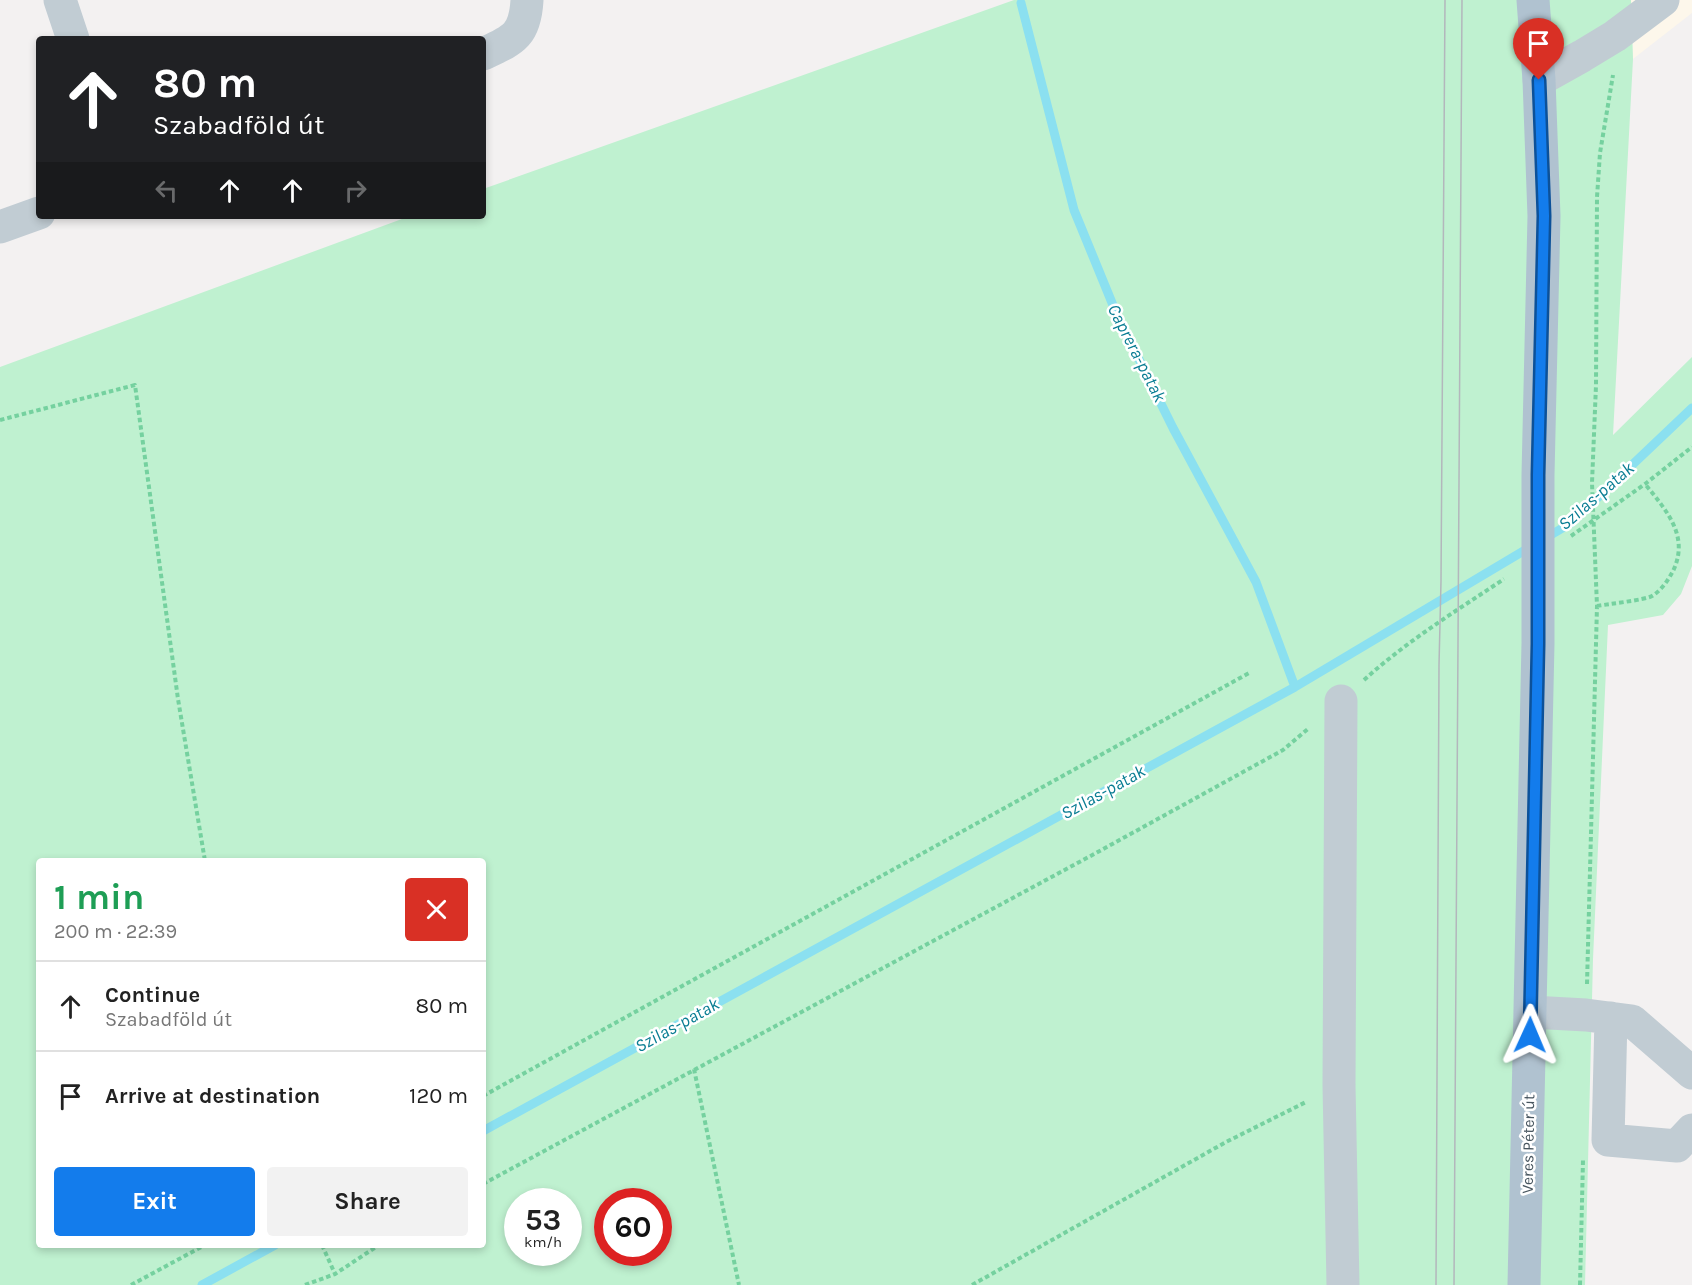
<!DOCTYPE html>
<html lang="en">
<head>
<meta charset="utf-8">
<style>
	:root { --surface:#fff; --page:#f2f2f2; --text:#222; --muted:#767676; --line:#e0e0e0; --accent:#137cec }
	body { margin:0; font-family:Karla,sans-serif; background:var(--page); color:var(--text); height:100vh; display:flex; flex-direction:column; font-size:22px; white-space:nowrap }
	* { box-sizing:border-box; margin:0 }
	p { font-size:20px; color:var(--muted) }
	.icon { flex:none; width:33px; height:33px; fill:none; stroke:currentColor; stroke-width:2; stroke-linecap:round; stroke-linejoin:round }
	.map { position:relative; flex:1; overflow:hidden }
	.sheet { position:absolute; left:36px; top:858px; width:450px; height:390px; display:flex; flex-direction:column; background:var(--surface); border-radius:6px; box-shadow:0 3px 9px #0003 }
	.sheet>* { flex:none }
	.top-card { position:absolute; left:36px; top:36px; width:450px; height:183px; border-radius:6px; box-shadow:0 3px 9px #0003; background:#202124; color:#fff; overflow:hidden }
	.speed { position:absolute; left:504px; top:1188px; display:flex; gap:12px; font-size:30px; font-weight:700; text-align:center }
	.speed>* { display:grid; place-content:center; width:78px; height:78px; border-radius:50%; background:var(--surface); box-shadow:0 3px 9px #0003; line-height:1 }
	.speed small { font-size:15px; font-weight:400 }
	.speed .limit { border:9px solid #d22; background:#fff; color:#111 }
	.pin { position:absolute; display:grid; place-items:center; width:51px; height:51px; color:#fff; margin:-62px -26px; border-radius:50% 50% 50% 0; rotate:-45deg; box-shadow:0 0 6px #0007 }
	.pin .icon { rotate:45deg }
	.me { position:absolute; width:66px; margin:-33px; rotate:1deg; stroke-linejoin:round; filter:drop-shadow(0 0 4px #0008) }
	.turn { display:flex; align-items:center; gap:21px; height:126px; padding:0 18px; font-size:27px }
	.turn .icon { width:78px; height:78px; stroke-width:2.5 }
	.turn b { display:block; font-size:42px; line-height:51px }
	.lanes { display:flex; align-items:center; height:57px; padding:0 18px; background:#0003; justify-content:center; gap:30px; direction:ltr }
	.lanes .off { opacity:.35 }
	.round { display:grid; place-items:center; flex:none; width:63px; height:63px; border-radius:6px; background:var(--page) }
	.summary { display:flex; align-items:center; justify-content:space-between; height:102px; padding:0 18px }
	h1 { font-size:36px; font-weight:700; line-height:45px; color:#1e9e55 }
	.cta { display:flex; gap:12px; margin-top:auto; padding:12px 18px }
	.cta a { flex:1; height:69px; border-radius:6px; background:var(--accent); color:#fff; font-size:24px; font-weight:700; line-height:69px; text-align:center }
	.cta a+a { background:var(--page); color:var(--text) }
	ul { padding:0; list-style:none }
	li { display:flex; align-items:center; gap:18px; height:90px; padding:0 18px; border-top:2px solid var(--line) }
	li div { flex:1 }
	li b { display:block; font-size:22px }
	li em { font-style:normal }
	.map>svg:first-child { display:block }
</style>
</head>
<body>
<div class="map">
<svg width="1692" height="1285" viewBox="0 0 1692 1285">
	<rect width="100%" height="100%" fill="#f3f1f1"/>
	<path fill="#fdf7eb" d="M1631 0H1692V13L1633 59Z"/>
	<path fill="#bff1d0" fill-rule="evenodd" d="M1014 0H1631L1633 59 1613 435 1692 357V566L1681 594 1663 615 1608 625 1593 959 1585 1285H0V367L410 216H483V189ZM39 861H483V1245H39ZM518 1202H568V1252H518ZM608 1202H658V1252H608Z"/>
	<g fill="none" stroke-linecap="round" stroke-linejoin="round">
		<path stroke="#8be0f0" stroke-width="9" d="M1021 3 1074 210 1117 315 1173 428 1256 582 1295 687
			M1544 539 1571 523 1692 408
			M483 1131 1295 687 1532 546
			M202 1285 275 1245"/>
		<path stroke="#75d19f" stroke-width="4" stroke-dasharray="4.5 3" stroke-linecap="butt" d="M0 420 135 385 178 699 205 861
			M1571 536 1645 484 1692 447
			M1597 606C1608 604 1645 600 1652 596 1662 590 1668 580 1673 571 1690 536 1666 510 1645 484
			M1364 680C1407 641 1456 611 1504 579
			M1587 984 1597 606 1592 483 1596 385 1597 197 1600 153 1613 75
			M694 1069 739 1285
			M483 1096 1249 673
			M483 1184 1096 853 1283 750 1309 728
			M322 1245 335 1274
			M131 1285 205 1245
			M305 1285 335 1274 379 1245
			M972 1285 1226 1142 1306 1102
			M1580 1285 1583 1160"/>
		<path stroke="#c1ccd3" stroke-width="33" d="M60 0 73 39
			M483 54C513 40 525 36 527 0
			M1539 80 1582 56 1615 36 1663 0
			M0 227 39 213
			M1341 701 1339 1085 1343 1285
			M1531 1012 1586 1015 1632 1021 1692 1073
			M1611 1018 1608 1140 1677 1146 1692 1130"/>
		<path stroke="#b0c2d0" stroke-width="33" d="M1524 1285 1538 643V475L1544 216 1539 80 1533 0"/>
		<path stroke="#b3b7bc" stroke-width="1.5" d="M1436 1285 1439 665 1441 581 1445 0
			M1454 1285 1462 0"/>
	</g>
	<g fill="none" stroke-linecap="round" stroke-linejoin="round">
		<g stroke="#0c5199" stroke-width="15">
			<path id="route" d="M1530 1035 1538 644V475L1544 216 1539 80"/>
		</g>
		<use href="#route" stroke="#137cec" stroke-width="10"/>
	</g>
	<g text-anchor="middle" dominant-baseline="central" stroke-width="5" stroke-linejoin="round" paint-order="stroke">
		<g font-size="16" fill="#48565f" stroke="#fff">
			<text transform="translate(1528 1144) rotate(-89)">Veres Péter út</text>
		</g>
		<g font-size="18" font-style="italic" fill="#097d93" stroke="#fff">
			<text transform="translate(1137 353) rotate(63)">Caprera-patak</text>
			<text transform="translate(1596 496) rotate(-41)">Szilas-patak</text>
			<text transform="translate(1103 792) rotate(-29)">Szilas-patak</text>
			<text transform="translate(677 1025) rotate(-29)">Szilas-patak</text>
		</g>
	</g>
</svg>
<div class="speed"><div>53<small>km/h</small></div><div class="limit">60</div></div>
<div class="pin" style="left:1539px;top:80px;background:#d93025"><svg class="icon" aria-label="arrive" viewBox="0 0 24 24"><path d="M6 21V4h12l-3 4 3 4H6"/></svg></div>
<svg class="me" style="left:1530px;top:1035px" viewBox="-20 -20 40 40"><path d="M0-17L14 15 0 8-14 15z" fill="#137cec" stroke="#fff" stroke-width="4"/></svg>
<div class="top-card">
<div class="turn"><svg class="icon" aria-label="ahead" viewBox="0 0 24 24"><path d="M12 20V5M6 11l6-6 6 6"/></svg><div><b>80 m</b>Szabadföld út</div></div>
<div class="lanes"><svg class="icon off" aria-label="left" viewBox="0 0 24 24"><path d="M17 20v-9H6M10 6l-5 5 5 5"/></svg><svg class="icon" aria-label="ahead" viewBox="0 0 24 24"><path d="M12 20V5M6 11l6-6 6 6"/></svg><svg class="icon" aria-label="ahead" viewBox="0 0 24 24"><path d="M12 20V5M6 11l6-6 6 6"/></svg><svg class="icon off" aria-label="right" viewBox="0 0 24 24"><path d="M7 20v-9h11M14 6l5 5-5 5"/></svg></div>
</div>
<section class="sheet">
<div class="summary"><div><h1>1 min</h1><p>200 m · 22:39</p></div><a class="round" style="background:#d93025;color:#fff"><svg class="icon" aria-label="close" viewBox="0 0 24 24"><path d="M6 6l12 12M18 6L6 18"/></svg></a></div>
<ul>
<li><svg class="icon" aria-label="ahead" viewBox="0 0 24 24"><path d="M12 20V5M6 11l6-6 6 6"/></svg><div><b>Continue</b><p>Szabadföld út</p></div><em>80 m</em></li>
<li><svg class="icon" aria-label="arrive" viewBox="0 0 24 24"><path d="M6 21V4h12l-3 4 3 4H6"/></svg><div><b>Arrive at destination</b></div><em>120 m</em></li>
</ul>
<div class="cta"><a>Exit</a><a>Share</a></div>
</section>
</div>
</body>
</html>
